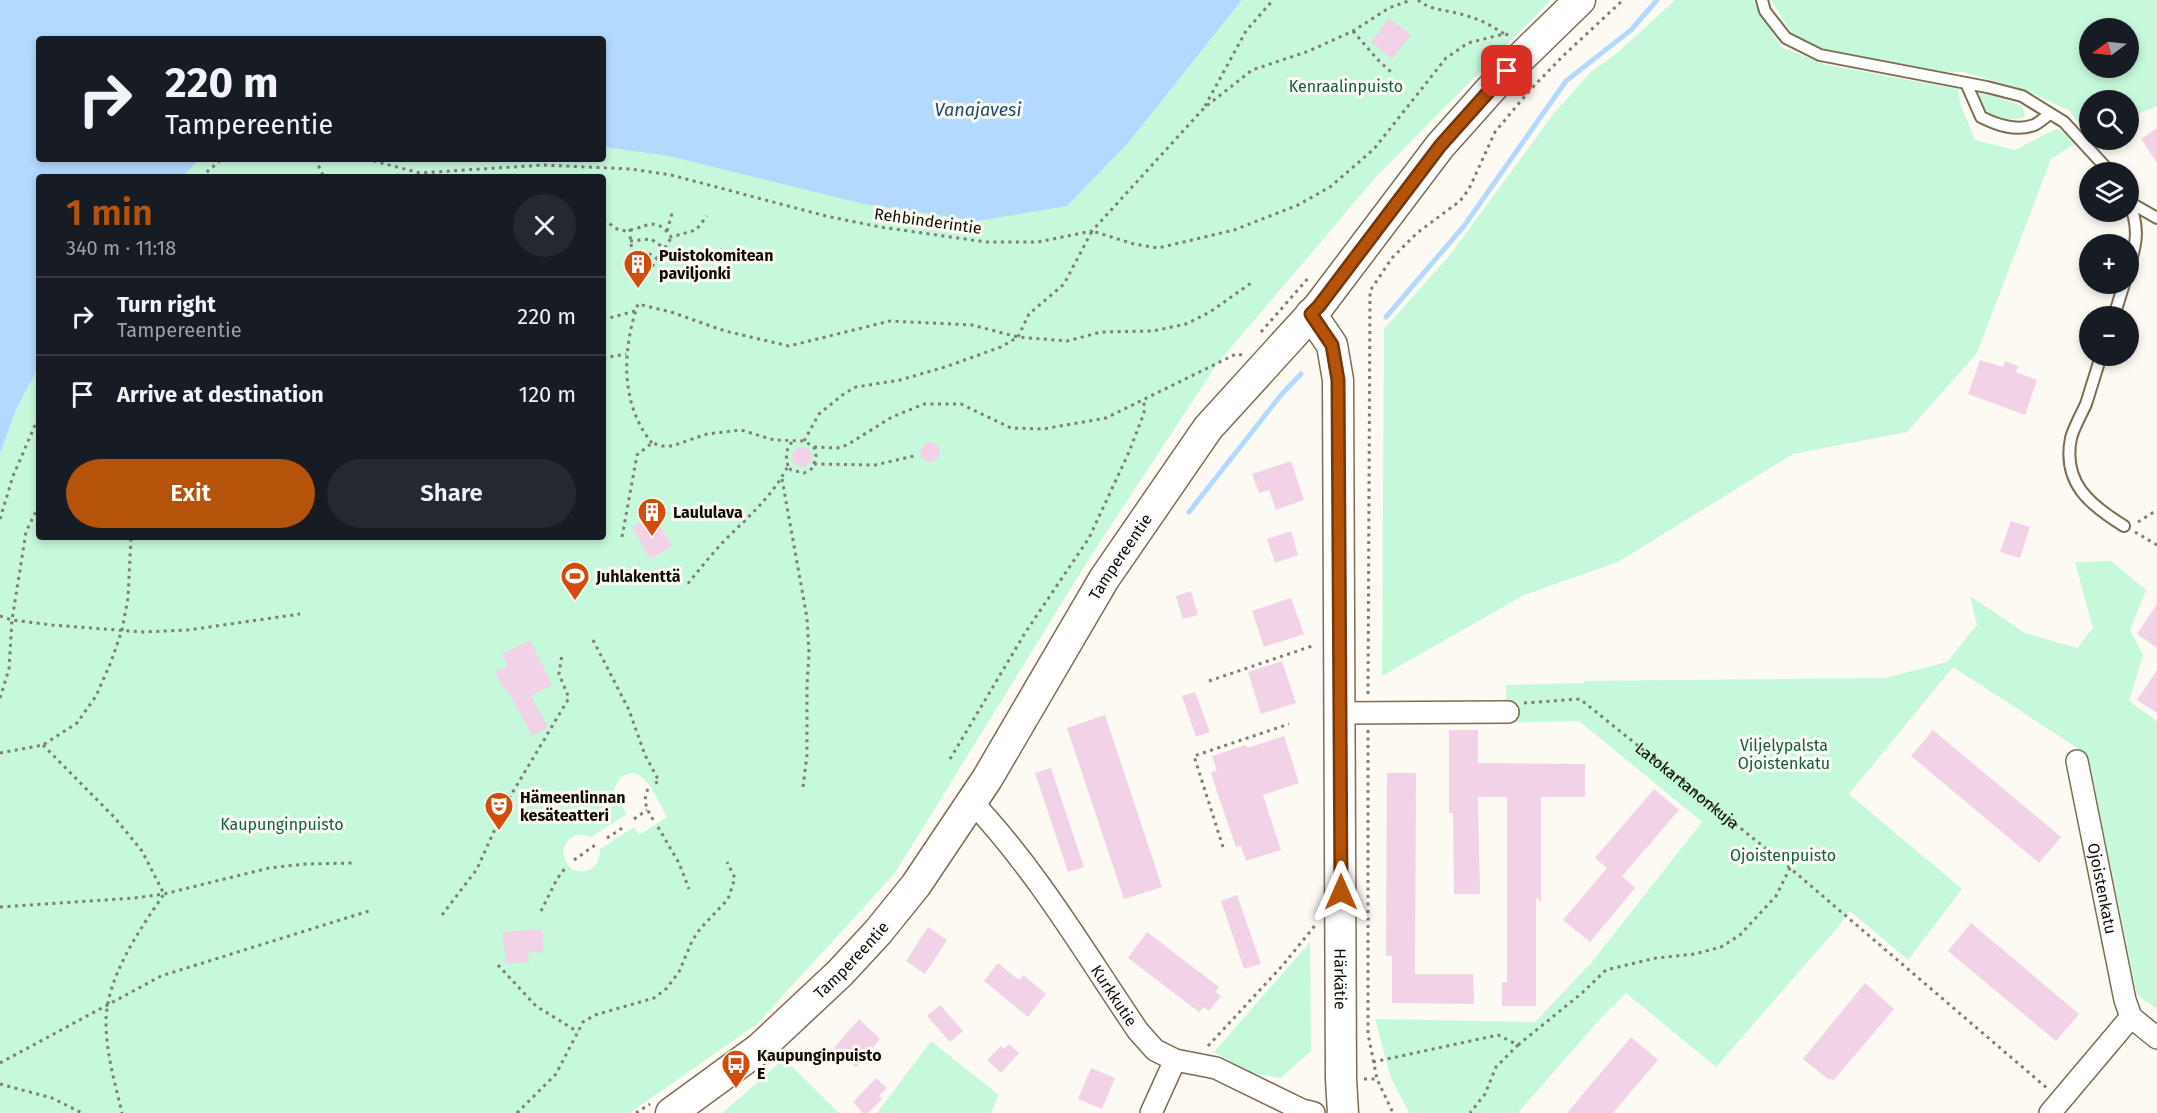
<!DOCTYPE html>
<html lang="en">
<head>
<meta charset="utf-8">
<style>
	:root { --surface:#171b24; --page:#242831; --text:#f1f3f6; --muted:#9ea1a6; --line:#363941; --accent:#b45309 }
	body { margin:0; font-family:"Fira Sans",sans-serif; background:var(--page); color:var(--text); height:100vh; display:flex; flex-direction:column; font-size:22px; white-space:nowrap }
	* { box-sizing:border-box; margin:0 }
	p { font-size:20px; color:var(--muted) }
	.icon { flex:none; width:33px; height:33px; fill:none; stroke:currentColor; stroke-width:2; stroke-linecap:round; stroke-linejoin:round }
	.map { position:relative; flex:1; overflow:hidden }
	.side { position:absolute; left:36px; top:174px; width:570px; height:366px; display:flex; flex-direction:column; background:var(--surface); border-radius:6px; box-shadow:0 3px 9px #0003 }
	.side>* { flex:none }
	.banner { position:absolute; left:36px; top:36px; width:570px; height:126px; border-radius:6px; box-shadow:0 3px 9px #0003; background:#171b24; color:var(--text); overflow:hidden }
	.needle { width:39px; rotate:255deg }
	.controls { position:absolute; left:2079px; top:18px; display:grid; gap:12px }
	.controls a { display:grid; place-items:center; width:60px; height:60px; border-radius:50%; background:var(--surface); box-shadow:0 3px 9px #0003; font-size:30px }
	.pin { position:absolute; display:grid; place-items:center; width:51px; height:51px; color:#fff; margin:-26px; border-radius:12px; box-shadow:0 3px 9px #0006 }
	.me { position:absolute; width:66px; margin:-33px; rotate:0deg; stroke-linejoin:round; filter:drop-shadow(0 0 4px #0008) }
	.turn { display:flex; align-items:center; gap:21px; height:126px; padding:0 30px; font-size:27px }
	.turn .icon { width:78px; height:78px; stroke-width:2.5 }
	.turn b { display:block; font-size:42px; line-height:51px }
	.round { display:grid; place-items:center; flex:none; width:63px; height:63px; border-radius:32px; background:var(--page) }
	.summary { display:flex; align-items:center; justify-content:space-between; height:102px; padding:0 30px }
	h1 { font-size:36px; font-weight:600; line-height:45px; color:var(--accent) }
	.primary-button { display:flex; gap:12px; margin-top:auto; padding:12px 30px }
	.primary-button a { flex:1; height:69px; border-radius:36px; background:var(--accent); color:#fff; font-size:24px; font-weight:600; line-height:69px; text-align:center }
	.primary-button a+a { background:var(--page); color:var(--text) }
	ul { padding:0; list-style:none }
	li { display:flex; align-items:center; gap:18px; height:78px; padding:0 30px; border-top:2px solid var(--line) }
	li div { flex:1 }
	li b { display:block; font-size:22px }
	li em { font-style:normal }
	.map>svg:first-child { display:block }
</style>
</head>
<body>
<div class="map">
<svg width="2157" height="1113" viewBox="0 0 2157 1113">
	<rect width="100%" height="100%" fill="#fdfaf4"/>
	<path fill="#c6f8dc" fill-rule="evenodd" d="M1242 0H1551L1376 177 1217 364 1089 559 895 873 757 1024 630 1113H0V454L16 410 39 366V537H603V177H182L200 159H603V147L669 156 1129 142ZM632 773C649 775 659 803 667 817L639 835 634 827 600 849C600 866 590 875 573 870 559 858 560 841 579 834L591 837 627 814 616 797 614 789 621 777Z
		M1675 0H1753L1781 47 1827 65 1958 89 1960 103 1975 140 2015 150 2056 129 2061 130 2075 144 2051 159 1977 353 1907 432 1793 454 1618 562 1524 595 1382 676 1384 329 1450 255 1554 113 1592 71 1617 53Z
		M1771 0H2157V106L2129 118 2128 100H2090L2089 135 2068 110 2022 89 1963 72 1919 73 1847 58 1794 37ZM2090 28H2128V68H2090Z
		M1972 88 2022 106 2025 115 2023 118C2009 121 1990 117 1981 106 1977 101 1975 94 1972 88Z
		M2111 561 2146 590 2130 630 2143 655 2129 701 2157 721V1009L2137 995 2088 755 1953 667 1849 794 1962 889 1908 960 1850 911 1838 927 1716 1067 1626 993 1599 1020 1518 1113H1409L1391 1078 1375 1019 1535 1022 1591 963 1702 822 1579 721 1508 723 1506 685 1585 683 1583 681 1885 678 1947 662 1977 625 1970 596 2025 633 2077 648 2093 628 2075 562Z
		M1310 942 1311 1051 1281 1078 1251 1073 1214 1052Z
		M931 1041 999 1095 991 1113H877Z
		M784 1059 839 1113H722Z"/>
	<path fill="#b3d9fe" d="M0 0H1242L1129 142 1067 206 977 221 864 204 669 156 603 147V39H39V159H200L182 177H39V366L16 410 0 454Z"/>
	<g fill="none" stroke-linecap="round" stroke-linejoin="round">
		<path stroke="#b3d9fe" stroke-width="5" d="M1386 317 1464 226 1566 81 1631 30 1657 0
			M1189 512 1281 395 1301 374"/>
	</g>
	<path fill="#f1d2e7" d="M1389 18 1411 35 1392 59 1371 42Z
		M2157 128V163L2141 139Z
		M1980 360 2003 367 2005 361 2018 366 2016 372 2037 380 2025 415 1968 394Z
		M920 452a10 10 0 1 1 20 0a10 10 0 1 1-20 0Z
		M792 457a10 10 0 1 1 20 0a10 10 0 1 1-20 0Z
		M1291 461 1304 500 1276 510 1269 490 1259 493 1252 474Z
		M654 514 672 546 650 559 632 527Z
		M2011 521 2030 527 2020 558 2000 552Z
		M1291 531 1298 555 1275 563 1267 539Z
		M1191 591 1198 615 1183 619 1176 596Z
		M1291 598 1304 634 1264 647 1252 611Z
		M2157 604V648L2137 634Z
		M530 640 552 685 531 696 548 727 532 736 507 689 504 690 495 672 508 666 502 654Z
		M1282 661 1296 703 1261 714 1248 672Z
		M2157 670V713L2137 700Z
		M1195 692 1210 732 1196 737 1182 696Z
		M1105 715 1162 887 1124 899 1067 728Z
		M1449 730H1478V763L1585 764V797H1541V902L1536 897V1006H1502V982H1507V797H1478L1480 894H1454L1453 813H1449Z
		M1933 730 2061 837 2039 863 1911 756Z
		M1284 736 1299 783 1263 795 1281 850 1246 861 1241 846 1236 847 1215 786 1211 772 1217 771 1212 756 1246 745 1247 748Z
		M1051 768 1084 867 1068 872 1035 773Z
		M1387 773H1416L1415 974H1473L1474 1004 1392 1003V956H1386Z
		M1654 789 1679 810 1622 876 1635 888 1590 942 1563 920 1607 868 1595 858Z
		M1237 895 1261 964 1244 969 1221 901Z
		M1971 923 2079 1014 2056 1041 1948 951Z
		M928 927 947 940 925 974 906 961Z
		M542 929 544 952 528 953 529 962 506 964 503 932Z
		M1147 932 1219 987 1215 992 1221 996 1209 1011 1204 1007 1199 1012 1128 958Z
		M998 963 1019 980 1023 975 1046 994 1028 1017 984 981Z
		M1865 983 1894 1009 1833 1081 1830 1078 1829 1080 1803 1059Z
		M940 1005 963 1031 950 1042 927 1016Z
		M859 1019 880 1039 856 1067 833 1049Z
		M1631 1037 1658 1060 1613 1113H1567Z
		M1009 1044 1019 1053 1001 1073 987 1060 1001 1046 1004 1049Z
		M1091 1068 1115 1078 1102 1109 1078 1099Z
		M876 1078 887 1088 879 1096 882 1099 868 1113H863L853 1102Z"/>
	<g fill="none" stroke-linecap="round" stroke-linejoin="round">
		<g stroke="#7c6d51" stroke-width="14">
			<path id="lane" d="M1762 0 1765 11 1786 38 1820 55 1987 87 2022 96 2064 122 2110 172
				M1966 83 1981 117C1997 125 2016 132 2034 125 2039 123 2045 117 2050 114
				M2128 200C2140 226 2137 244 2128 270
				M2129 202 2157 218
				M2114 316 2124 284
				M2101 356C2096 372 2091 388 2086 404 2081 415 2074 427 2071 438 2062 483 2090 505 2124 526"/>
		</g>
		<g stroke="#7c6d51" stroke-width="24">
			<g id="street">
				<path d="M1340 713 1508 712"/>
				<path id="s2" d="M2077 761 2125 1000 2131 1017 2157 1038"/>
				<path id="s3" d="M971 801C1036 869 1085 953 1138 1031L1155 1050 1175 1060 1216 1068 1302 1110 1314 1113"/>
				<path d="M1151 1113 1175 1060"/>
				<path d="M2050 1113 2131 1017"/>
			</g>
		</g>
		<g stroke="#7c6d51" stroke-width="33">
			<g id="secondary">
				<path id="s4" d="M1311 314 1332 345 1338 380 1341 1079 1343 1113"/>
				<path id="s5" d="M671 1113 760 1048 840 973 878 932 916 885 987 779 1104 579 1208 428 1319 306 1440 146 1507 71 1580 0"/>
			</g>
		</g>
		<g stroke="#817d76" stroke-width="3" stroke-dasharray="3 4.5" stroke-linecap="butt">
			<path d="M1418 0C1431 11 1449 10 1464 15 1479 19 1491 25 1504 34"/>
			<path d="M1353 31 1377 59 1391 72"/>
			<path d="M1205 106 1246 31 1273 0"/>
			<path d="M310 159H328"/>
			<path d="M315 159 324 177"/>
			<path d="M366 159 420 173 543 165 631 169 671 175 826 216 880 227 986 242H1038L1092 231 1204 108 1252 70 1309 51 1353 31 1389 8 1411 0"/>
			<path d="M201 177 222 159"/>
			<path d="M603 220C609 222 614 228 619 230 640 235 653 210 671 237L696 230 707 216"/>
			<path d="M630 229C630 242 632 263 645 270"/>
			<path d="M667 231 673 210"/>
			<path d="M630 241 651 239 664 248"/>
			<path d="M634 254 648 253 658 259"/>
			<path d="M643 276 645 270H649L658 259 671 238"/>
			<path d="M603 317 609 318 635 311"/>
			<path d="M1261 332 1310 276"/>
			<path d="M603 358 626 354"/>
			<path d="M804 441 819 414 845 393 856 387 900 380 945 367 1001 347 1018 337 1029 314 1064 284 1092 231 1134 244 1158 248 1234 230 1298 205 1330 187 1374 149 1446 58 1468 43 1504 34 1509 35"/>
			<path d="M652 443C620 404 622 350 638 304L671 312 725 331 789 346 890 321 972 325 1018 337 1067 341 1101 332 1153 331 1186 324 1210 312 1251 283"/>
			<path d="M814 447 837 448 847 445 892 417 924 404H961L1011 428 1043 429 1106 418 1236 354 1242 355"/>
			<path d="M814 464 875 465 914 456"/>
			<path d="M788 466C785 455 786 448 794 440"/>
			<path d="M782 479 807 618 809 653 807 686V755L803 787"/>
			<path d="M0 519 13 476 39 416"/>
			<path d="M2138 522 2157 510"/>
			<path d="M2135 532 2157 545"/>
			<path d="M622 537 637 455 652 443 662 446H672L707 434 741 430 774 440 804 441 814 447 816 456 813 468 804 473 791 470 788 466C772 497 749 516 725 540 711 555 698 571 686 586"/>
			<path d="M0 616 12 620 52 625 143 632 188 630 300 614"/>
			<path d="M593 640 629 710 645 755 659 781 654 784"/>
			<path d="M1209 681 1315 645"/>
			<path d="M1368 694 1370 291 1392 258 1417 233 1460 201 1469 189 1495 132 1530 90 1563 56 1623 0"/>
			<path d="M0 698 9 669 12 620 26 532 39 505"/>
			<path id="s1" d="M1524 703 1580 699 1790 868 2048 1089"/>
			<path d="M1368 730V1034L1377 1079 1393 1113"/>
			<path d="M43 745 114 817 142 851 164 894C140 929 106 978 106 1022 106 1053 115 1083 122 1113"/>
			<path d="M0 753 43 745 77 723 96 696 111 662 122 630 128 598 131 537"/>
			<path d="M950 759 1025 633 1089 538 1129 452 1144 413V399"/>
			<path d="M648 789C642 801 647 810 654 821"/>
			<path d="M634 819 647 810"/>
			<path d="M658 827 679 863 689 889"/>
			<path d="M607 838 624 827"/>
			<path d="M1223 847 1194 756 1289 724"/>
			<path d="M574 860 598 843"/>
			<path d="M0 907 134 898 164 894 269 868 305 864 354 863"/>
			<path d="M541 911 557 879 566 867"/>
			<path d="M442 915 477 869 508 800 569 698 559 674 562 654"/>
			<path d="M498 965 536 1006 578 1032"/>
			<path d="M1518 1045 1582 993 1606 970 1656 958 1695 954 1721 947 1740 935 1776 896 1790 868"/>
			<path d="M1208 1046 1283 965 1317 923"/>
			<path d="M1373 1062 1498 1035 1518 1045 1496 1067 1485 1094 1470 1113"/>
			<path d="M0 1063 161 976 372 910"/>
			<path d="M1364 1079H1377"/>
			<path d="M0 1084 52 1098 82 1113"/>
			<path d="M517 1113 556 1074 583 1022 595 1015 654 998 666 989 679 972 692 941 700 929 728 899 735 878 727 862"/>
			<path d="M636 1113 650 1104"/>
		</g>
		<use href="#lane" stroke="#fff" stroke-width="10"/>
		<use href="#street" stroke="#fff" stroke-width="21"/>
		<use href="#secondary" stroke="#fff" stroke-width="30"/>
	</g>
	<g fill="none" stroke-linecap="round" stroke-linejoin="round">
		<g stroke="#753606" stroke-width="15">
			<path id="route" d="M1341 892 1338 380 1332 345 1311 314 1319 306 1440 146 1507 71"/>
		</g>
		<use href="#route" stroke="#b45309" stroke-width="10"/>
	</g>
	<defs>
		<g id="building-pin" transform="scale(1.5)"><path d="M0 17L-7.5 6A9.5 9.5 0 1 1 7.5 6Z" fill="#d24d09" stroke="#fdfaf4"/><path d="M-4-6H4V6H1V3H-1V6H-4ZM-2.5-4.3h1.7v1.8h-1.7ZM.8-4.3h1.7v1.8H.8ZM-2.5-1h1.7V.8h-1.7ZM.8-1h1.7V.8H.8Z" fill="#fff"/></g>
		<g id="stadium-pin" transform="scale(1.5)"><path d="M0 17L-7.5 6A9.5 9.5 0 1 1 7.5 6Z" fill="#d24d09" stroke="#fdfaf4"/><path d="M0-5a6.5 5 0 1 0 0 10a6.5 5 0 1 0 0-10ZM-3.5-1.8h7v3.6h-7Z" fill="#fff"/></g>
		<g id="theatre-pin" transform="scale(1.5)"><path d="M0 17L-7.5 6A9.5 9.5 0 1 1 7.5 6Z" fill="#d24d09" stroke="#fdfaf4"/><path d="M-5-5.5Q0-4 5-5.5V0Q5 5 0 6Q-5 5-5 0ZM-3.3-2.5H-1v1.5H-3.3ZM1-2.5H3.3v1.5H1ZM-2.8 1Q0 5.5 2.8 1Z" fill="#fff"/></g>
		<g id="bus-pin" transform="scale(1.5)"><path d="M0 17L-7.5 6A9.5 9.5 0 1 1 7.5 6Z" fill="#d24d09" stroke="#fdfaf4"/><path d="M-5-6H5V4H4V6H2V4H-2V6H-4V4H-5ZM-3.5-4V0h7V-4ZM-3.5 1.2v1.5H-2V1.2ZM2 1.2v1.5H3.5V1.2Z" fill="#fff"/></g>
	</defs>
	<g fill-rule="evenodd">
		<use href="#building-pin" x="638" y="264"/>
		<use href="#building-pin" x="652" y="512"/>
		<use href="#stadium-pin" x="575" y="576"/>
		<use href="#theatre-pin" x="499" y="806"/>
		<use href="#bus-pin" x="736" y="1064"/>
	</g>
	<g text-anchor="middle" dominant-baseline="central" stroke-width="6" stroke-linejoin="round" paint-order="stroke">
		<g font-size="16" fill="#0e5d3d" stroke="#fdfaf4">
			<text x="1346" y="86">Kenraalinpuisto</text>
			<text x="1784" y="745">Viljelypalsta<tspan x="1784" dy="18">Ojoistenkatu</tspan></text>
			<text x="282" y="824">Kaupunginpuisto</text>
			<text x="1783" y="855">Ojoistenpuisto</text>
		</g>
		<g font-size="16" fill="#100b03" stroke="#fdfaf4">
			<text transform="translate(928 221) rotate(8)">Rehbinderintie</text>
			<text stroke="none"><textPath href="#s5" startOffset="723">Tampereentie</textPath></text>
			<text stroke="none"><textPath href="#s1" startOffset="194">Latokartanonkuja</textPath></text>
			<text stroke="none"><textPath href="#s2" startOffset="130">Ojoistenkatu</textPath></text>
			<text stroke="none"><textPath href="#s5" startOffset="237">Tampereentie</textPath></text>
			<text stroke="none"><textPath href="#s4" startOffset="672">Härkätie</textPath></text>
			<text stroke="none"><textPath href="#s3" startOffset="242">Kurkkutie</textPath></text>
		</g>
		<g font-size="16" font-weight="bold" fill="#100b03" stroke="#fdfaf4" text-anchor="start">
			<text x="659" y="255">Puistokomitean<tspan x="659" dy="18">paviljonki</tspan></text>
			<text x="673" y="512">Laululava</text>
			<text x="596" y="576">Juhlakenttä</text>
			<text x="520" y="797">Hämeenlinnan<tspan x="520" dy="18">kesäteatteri</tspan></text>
			<text x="757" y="1055">Kaupunginpuisto<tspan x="757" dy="18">E</tspan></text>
		</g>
		<g font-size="18" font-style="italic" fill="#164974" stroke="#fdfaf4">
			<text x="978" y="110">Vanajavesi</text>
		</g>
	</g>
</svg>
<div class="controls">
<a><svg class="needle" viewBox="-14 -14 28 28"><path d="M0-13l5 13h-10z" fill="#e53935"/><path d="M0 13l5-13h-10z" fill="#9ea1a6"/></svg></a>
<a><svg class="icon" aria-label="search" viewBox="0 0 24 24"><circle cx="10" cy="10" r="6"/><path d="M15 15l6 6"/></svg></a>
<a><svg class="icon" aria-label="layers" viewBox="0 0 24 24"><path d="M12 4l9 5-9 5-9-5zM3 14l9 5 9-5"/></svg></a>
<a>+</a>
<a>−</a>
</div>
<div class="pin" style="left:1507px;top:71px;background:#d93025"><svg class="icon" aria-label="arrive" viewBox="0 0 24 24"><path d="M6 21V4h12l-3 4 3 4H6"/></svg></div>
<svg class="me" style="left:1341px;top:892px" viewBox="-20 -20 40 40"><path d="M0-17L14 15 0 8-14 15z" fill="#b45309" stroke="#fff" stroke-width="4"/></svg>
<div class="banner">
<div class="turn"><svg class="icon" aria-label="right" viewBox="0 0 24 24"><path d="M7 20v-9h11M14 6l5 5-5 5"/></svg><div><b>220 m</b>Tampereentie</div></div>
</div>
<section class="side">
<div class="summary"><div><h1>1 min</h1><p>340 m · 11:18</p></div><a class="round"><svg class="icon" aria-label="close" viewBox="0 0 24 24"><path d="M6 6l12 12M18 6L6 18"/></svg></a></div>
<ul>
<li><svg class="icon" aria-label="right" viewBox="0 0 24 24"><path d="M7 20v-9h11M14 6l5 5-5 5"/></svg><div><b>Turn right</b><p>Tampereentie</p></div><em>220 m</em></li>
<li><svg class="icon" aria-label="arrive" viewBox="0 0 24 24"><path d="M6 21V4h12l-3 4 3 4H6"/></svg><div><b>Arrive at destination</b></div><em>120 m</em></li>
</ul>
<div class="primary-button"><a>Exit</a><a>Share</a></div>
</section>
</div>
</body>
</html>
